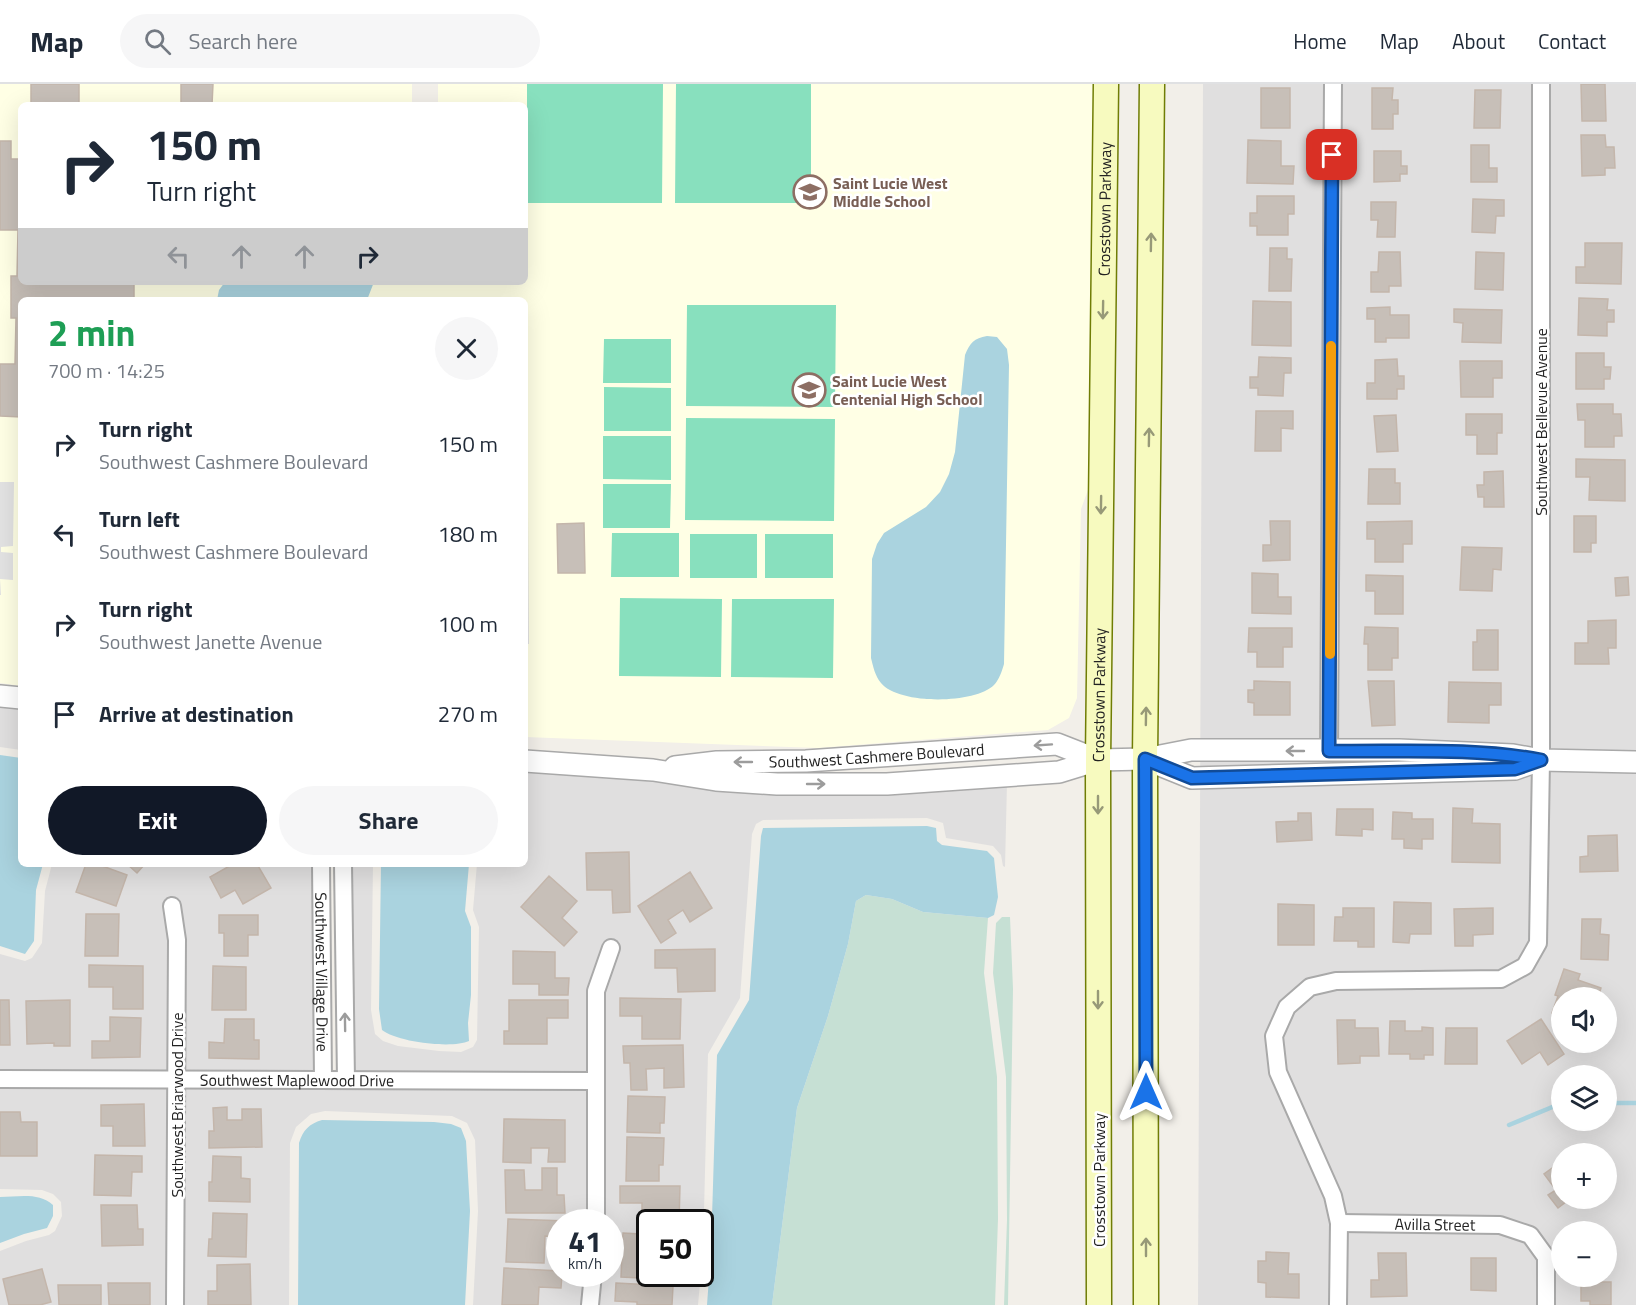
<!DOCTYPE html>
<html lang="en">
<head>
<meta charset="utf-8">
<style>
	:root { --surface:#fff; --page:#f6f6f7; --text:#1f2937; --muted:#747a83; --line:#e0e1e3; --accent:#111827 }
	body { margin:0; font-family:"Titillium Web",sans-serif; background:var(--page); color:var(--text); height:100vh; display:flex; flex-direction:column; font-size:22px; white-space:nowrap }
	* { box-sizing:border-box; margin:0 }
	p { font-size:20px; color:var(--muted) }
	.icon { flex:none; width:33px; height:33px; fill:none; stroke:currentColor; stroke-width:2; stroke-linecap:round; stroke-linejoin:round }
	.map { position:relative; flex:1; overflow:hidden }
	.panel { position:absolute; left:18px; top:213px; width:510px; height:570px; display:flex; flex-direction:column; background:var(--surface); border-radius:9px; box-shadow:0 6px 24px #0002 }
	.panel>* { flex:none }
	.top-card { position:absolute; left:18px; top:18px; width:510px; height:183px; border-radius:9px; box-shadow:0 6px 24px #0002; background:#fff; color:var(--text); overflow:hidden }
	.tools { position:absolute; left:1551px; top:903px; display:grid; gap:12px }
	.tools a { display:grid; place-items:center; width:66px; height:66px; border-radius:50%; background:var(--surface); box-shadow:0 6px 24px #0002; font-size:30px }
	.speed { position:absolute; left:546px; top:1125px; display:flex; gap:12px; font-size:30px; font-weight:700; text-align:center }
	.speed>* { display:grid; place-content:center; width:78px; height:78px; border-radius:50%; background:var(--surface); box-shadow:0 6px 24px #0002; line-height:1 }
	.speed small { font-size:15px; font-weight:400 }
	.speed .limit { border:3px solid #111; border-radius:9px; background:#fff; color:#111 }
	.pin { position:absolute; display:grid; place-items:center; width:51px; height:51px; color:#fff; margin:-26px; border-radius:12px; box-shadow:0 3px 9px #0006 }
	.me { position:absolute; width:66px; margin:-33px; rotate:0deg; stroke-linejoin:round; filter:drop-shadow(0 0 4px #0008) }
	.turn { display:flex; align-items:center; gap:21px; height:126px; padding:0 30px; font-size:27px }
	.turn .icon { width:78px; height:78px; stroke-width:2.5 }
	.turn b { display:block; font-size:42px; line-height:51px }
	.lanes { display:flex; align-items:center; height:57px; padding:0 30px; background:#0003; justify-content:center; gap:30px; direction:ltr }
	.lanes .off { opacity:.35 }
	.round { display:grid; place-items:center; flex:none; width:63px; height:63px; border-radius:32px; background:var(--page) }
	.overview { display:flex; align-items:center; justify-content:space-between; height:102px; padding:0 30px }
	h1 { font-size:36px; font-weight:700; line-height:45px; color:#1e9e55 }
	.primary-button { display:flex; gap:12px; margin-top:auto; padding:12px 30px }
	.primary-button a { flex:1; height:69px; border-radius:36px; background:var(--accent); color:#fff; font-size:24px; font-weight:700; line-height:69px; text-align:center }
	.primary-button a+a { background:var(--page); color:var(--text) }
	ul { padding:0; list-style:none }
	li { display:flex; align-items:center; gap:18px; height:90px; padding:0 30px }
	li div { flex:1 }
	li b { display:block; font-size:22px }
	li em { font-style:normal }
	header { display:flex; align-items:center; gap:36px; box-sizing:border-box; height:84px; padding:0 30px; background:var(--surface); border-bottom:2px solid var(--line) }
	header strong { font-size:28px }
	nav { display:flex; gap:33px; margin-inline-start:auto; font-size:21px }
	.search { width:420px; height:54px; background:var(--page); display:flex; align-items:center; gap:15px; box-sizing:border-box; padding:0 21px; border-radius:33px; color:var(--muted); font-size:22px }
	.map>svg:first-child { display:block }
</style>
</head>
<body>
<header>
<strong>Map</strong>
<div class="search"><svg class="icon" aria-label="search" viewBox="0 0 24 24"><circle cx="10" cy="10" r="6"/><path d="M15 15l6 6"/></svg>Search here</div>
<nav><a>Home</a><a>Map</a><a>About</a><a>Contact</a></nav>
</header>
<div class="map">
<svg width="1636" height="1221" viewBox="0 0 1636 1221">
	<rect width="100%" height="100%" fill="#f2efe9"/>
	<path fill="#e0dfdf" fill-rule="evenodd" d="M1203 0H1636V1221H1198ZM1562 914H1606V958H1562ZM1562 992H1606V1036H1562ZM1562 1070H1606V1114H1562ZM1562 1148H1606V1192H1562Z
		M0 619 21 622V666L0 663Z
		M525 685 1007 699 1005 783 1003 782 1001 771 993 762 946 754 943 739 927 734 763 736 756 740 752 750 740 914 708 970 703 1166 698 1221H473L478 1127 475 1056 467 1039 452 1032 325 1027 311 1030 296 1043 290 1059 289 1221H0V1167L26 1157 49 1151 55 1147 62 1132 61 1118 53 1110 42 1106 0 1105V870L25 877 32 874 42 859 45 807 52 780H313L315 989H354L351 780H373L371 926 375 950 383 957 398 962 439 967 461 968 473 963 477 956 479 843 473 826 477 780H525ZM560 1138H610V1190H560ZM650 1138H700V1190H650Z"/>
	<path fill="#ffffe5" d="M0 0H412V21H21V198H525V21H438V0H1097L1092 395 1081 425 1077 614 1069 634 1048 646 818 664 525 653V216H21V602L0 599Z"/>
	<path fill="#c6e0d4" d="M866 811 892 815 923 828 988 834 984 889 997 993 998 1135 995 1221H772L797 1024 828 932 848 860 856 817Z
		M1002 833H1010L1013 905 1008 1221H1004L1007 1136 1006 993 993 889 996 839Z"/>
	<path fill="#88e0be" d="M527 0H663L662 119H527Z
		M676 0H811V119H675Z
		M687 221H836L835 323 686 322Z
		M604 255H671V299H603Z
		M604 303 671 304V347H604Z
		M686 334 835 335 834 437 685 436Z
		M603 352H671V396L603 395Z
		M603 400H671L670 444H603Z
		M612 449H679V493H611Z
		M690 450H757V494H690Z
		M765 450H833V494H765Z
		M620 514 722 515 721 593 619 592Z
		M732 515H834L833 594 731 593Z"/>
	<path fill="#e2e2e2" d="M0 398H14L13 462 1 463V468L13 469V496L0 495 1 511H0Z
		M525 424 528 425 529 560H525Z"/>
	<path fill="#aad3df" d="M225 198H374L367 216H217L219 206Z
		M987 252 997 253 1007 265 1009 281 1004 580C1002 587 999 596 994 601 975 620 899 621 881 599 875 592 873 582 871 574L872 475 877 460 884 449 926 423 940 408 949 390 955 368 965 271C970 259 974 254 987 252Z
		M0 671 21 674V780H43L36 806 34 857 25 870 0 862Z
		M927 742 936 744 937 757 942 761 987 767 994 774 998 813 994 831 988 834 923 828 892 815 866 811 856 817 848 860 828 932 797 1024 772 1221H707L711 1166 717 971 749 916 761 752 763 744Z
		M381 780H469L465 827 471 843V911L468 939 469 957C452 965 397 958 382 946L379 925Z
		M322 1036 434 1038 451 1040 461 1044 466 1057 470 1127 465 1221H298L299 1059C303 1046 309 1040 322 1036Z
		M0 1113C18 1113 39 1108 53 1121V1132L47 1144 24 1150 0 1159Z"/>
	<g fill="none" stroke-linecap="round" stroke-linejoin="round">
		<path stroke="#aad3df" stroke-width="4.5" d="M1606 1019H1636
			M1509 1041 1562 1019"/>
	</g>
	<path fill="#c7bfb8" stroke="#c4b6ab" stroke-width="1.5" d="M31 0H79V21H31Z
		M181 0H213L212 21H181Z
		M1581 0H1605L1606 37H1582Z
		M1261 4H1290V44H1261Z
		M1372 4H1393L1392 16H1398V30H1393V45H1372Z
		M1475 6H1501L1500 44H1474Z
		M1581 51H1605L1606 63H1614L1615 84H1605V91L1582 92Z
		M1248 56 1281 57V82H1294L1293 100 1247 99Z
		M0 57H11V75H21V198H134V216H21V333L0 332V280H15L16 234H11V192H17L18 146H0Z
		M1471 61H1489V84H1497V98H1471Z
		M1374 67H1401V82H1407V90H1400V97L1374 98Z
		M1257 112H1294V130H1288V151H1257V142H1250V129H1257Z
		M1473 115 1504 116V132H1496L1495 149 1472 148Z
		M1371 118H1396L1395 153H1377L1378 136H1371Z
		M1585 159H1622L1621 200 1576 199V183H1585Z
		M1270 164H1287V175H1292L1291 207H1269Z
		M1379 168H1400L1401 202H1389V208H1371V188H1378Z
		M1476 168 1504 169 1503 206 1475 205Z
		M1579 214 1608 215 1607 226H1614V238H1607V252L1578 251Z
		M1253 217 1291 218V262L1252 261Z
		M1390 223V231H1409V254H1386V258H1375V235H1367V224Z
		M1454 225 1502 226 1501 259 1462 258 1463 239 1454 238Z
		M1576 269H1604V283H1611L1610 295H1604V305H1576Z
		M1259 273 1291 274V289H1284L1283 312 1258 311V304H1250V293H1258Z
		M1397 275 1398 292H1404V305H1397V315H1367V299H1375V276Z
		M1460 277H1502V294H1493V313H1461Z
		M1577 320H1613V330H1621L1622 352H1614V363H1585V336H1578Z
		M1256 327H1293V345L1281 344V367H1255Z
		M1466 330H1502V349H1497V370H1477V351H1466Z
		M1396 331 1398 367 1377 368 1374 332Z
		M1576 375 1625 376V417L1589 416 1590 393H1576Z
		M1369 385H1395V399H1400V420H1368Z
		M1503 387 1504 423H1484V413H1478L1477 401H1484V388Z
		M1574 432H1596V459H1591V468H1574Z
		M1270 437H1290V476L1263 477V461H1271Z
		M1412 437V460H1403V478H1375V455H1367V438Z
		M584 439 585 489H558L557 440Z
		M1462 463 1502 464 1501 486 1493 485 1492 507 1460 506Z
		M1252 489 1278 490V513H1291V530L1252 529Z
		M1366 491 1403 492V530H1375V507H1366Z
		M1628 493 1629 511 1616 512 1615 494Z
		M1616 536V564H1608L1609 580H1575V559H1588V537Z
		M1365 543 1398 544V574H1392V586H1368V560H1364Z
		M1249 544H1292V563H1283V583H1257V568H1248Z
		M1477 546H1498V586H1473V558H1477Z
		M1254 597 1290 598V631H1254V619L1248 618V606H1254Z
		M1368 597H1394L1395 641 1372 642Z
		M1449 598 1501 599V621H1489V639L1448 638Z
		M1453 724 1473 725 1472 739 1500 740V779L1452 778Z
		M1337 725H1373V746L1362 745V752L1336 751Z
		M1393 728 1412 729V735H1433V755H1422V765L1404 764V755H1392Z
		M1298 729H1311L1312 756 1277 758 1276 738 1298 737Z
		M1617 751 1618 787 1580 788V773L1588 772V752Z
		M629 768 630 828 613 829 612 806H587L586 769Z
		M86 780H97L127 791 116 822 76 808Z
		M127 780H145L137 789Z
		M233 780H257L271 804 243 820 235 806 221 814 210 793Z
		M690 788 712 824 690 838 683 826 668 836 676 849 661 859 638 822Z
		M549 792 577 817 562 834 577 848 564 862 521 823Z
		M1394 818 1431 819V850H1410L1409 859 1393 858Z
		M1278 820 1314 821V861H1278Z
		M1343 824H1374V863H1358V857H1334L1335 833H1343Z
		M1493 824V850L1473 851V862H1455L1454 825Z
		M86 830H119L118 872H85Z
		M219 831H258V851H248V872H224V849H219Z
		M1582 835H1601L1600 850 1609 851 1608 876 1581 875Z
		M715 865V907L678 908 677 884H655V866Z
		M513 867 555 868V894H569L568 911H539V900H513Z
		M89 881 143 882V925H113V903H89Z
		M213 882 246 883V926H212Z
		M1564 885 1580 890 1578 896 1601 904 1598 914H1562V932L1552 929 1558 912 1555 911Z
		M620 914 681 915 680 955H642V932H620Z
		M0 916H9L10 961H0Z
		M70 916V962H54V959L27 960 26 917Z
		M509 916H568V934H547V960H504V947H509Z
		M110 933 141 934 140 973 92 974V957H110Z
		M225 935H254V956H259V975L209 974V958L224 959Z
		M1541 935 1564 970 1548 981 1540 968 1522 980 1507 957Z
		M1337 936H1355V944H1378L1379 972H1360V979L1338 980Z
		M1390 937H1405V947H1422V943L1433 944V971H1424V975H1410V970H1389Z
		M1446 944H1477V980H1445Z
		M683 961 684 1003 664 1004V984L646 985 647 1006H631L630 979H624L623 962Z
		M628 1012 665 1013 664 1039H660V1049L627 1048Z
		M144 1020 145 1062H113V1042H101V1021Z
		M227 1023V1036H242V1025H261L262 1063 209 1064V1047H214L213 1024Z
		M0 1028H20L21 1038H37V1072H0Z
		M504 1035 565 1036V1078H548L549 1064H531V1079L503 1078Z
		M627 1053 664 1054 663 1081H659V1097H626Z
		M95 1071 142 1072V1088H132L131 1112 94 1111Z
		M213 1072 241 1073V1094L250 1095V1118L209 1117V1098H212Z
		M1562 1077V1114H1571L1558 1124 1548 1111 1556 1106 1544 1090Z
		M542 1084H557V1111H564L565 1129H506L505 1086H524L525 1106H542Z
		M620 1102H680L679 1138H650V1144H642V1119H620Z
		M101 1121H137L138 1145H143V1161L102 1162Z
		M213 1129 247 1130 246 1173 208 1172 209 1155H212Z
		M508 1135 568 1137V1138H560V1153L545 1152 544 1179 506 1178Z
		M623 1149 640 1150 639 1166 650 1167V1190H682V1196L621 1193Z
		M1266 1168 1289 1169 1288 1190H1299V1214L1266 1213V1199L1258 1198V1177H1266Z
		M1378 1169H1406L1407 1212 1371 1213V1196H1379Z
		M1471 1174H1496V1207L1471 1206Z
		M250 1180 251 1221H208V1207H217V1181Z
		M504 1184 560 1187V1190H562L561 1204 539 1203 538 1221H502Z
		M42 1185 51 1218 40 1221H9L3 1195Z
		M1581 1198H1611V1221H1590V1217H1581Z
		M108 1199H150V1221H109Z
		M616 1199 673 1202 672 1221H637V1218L615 1217Z
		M58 1201H101V1221H59Z"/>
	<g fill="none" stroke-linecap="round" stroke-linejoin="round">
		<g stroke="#a9a9a9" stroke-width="20">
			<g id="minor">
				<path d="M1329 667 1333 0"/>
				<path id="s1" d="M321 780 323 996"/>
				<path d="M343 780 346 996"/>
				<path d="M172 822 177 856 175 1221"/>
				<path id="s2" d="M0 995 595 997"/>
				<path d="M596 1138V907L611 864"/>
				<path id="s3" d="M1339 1139 1500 1141 1530 1151 1546 1173V1221"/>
				<path d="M590 1221 593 1190"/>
				<path d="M1338 1221 1339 1139 1333 1112 1278 988 1274 952 1287 923 1310 903 1336 897 1501 895 1525 882 1538 859 1541 676V0"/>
			</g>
		</g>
		<g stroke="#a9a9a9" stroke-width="24">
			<g id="tertiary">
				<path d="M0 612 21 614"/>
				<path d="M1145 675 1192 694 1515 685 1532 679"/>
				<path d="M525 677 653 686 716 696 777 700H887L1059 688 1098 676 1145 675 1191 666H1399L1513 671 1541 676 1636 678"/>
				<path id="s4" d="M675 683 717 678 806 677 1057 660 1098 676"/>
			</g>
		</g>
		<g stroke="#707d05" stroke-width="27">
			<g id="secondary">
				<path id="s5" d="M1099 1221 1098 676 1106 0"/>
				<path d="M1146 1221 1145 675 1152 0"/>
			</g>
		</g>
		<use href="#minor" stroke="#fff" stroke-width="16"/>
		<use href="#tertiary" stroke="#fff" stroke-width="21"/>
		<use href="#secondary" stroke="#f7fabf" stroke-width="24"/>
	</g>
	<defs><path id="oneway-shaft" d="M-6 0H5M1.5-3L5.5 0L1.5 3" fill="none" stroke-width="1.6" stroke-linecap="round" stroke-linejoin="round" transform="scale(1.5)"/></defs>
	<g stroke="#979978">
		<use href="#oneway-shaft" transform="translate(1151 158) rotate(-89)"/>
		<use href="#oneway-shaft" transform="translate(1103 226) rotate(91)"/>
		<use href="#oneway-shaft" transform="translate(1149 353) rotate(-89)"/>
		<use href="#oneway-shaft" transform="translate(1101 421) rotate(91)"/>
		<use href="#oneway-shaft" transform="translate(1146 632) rotate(-89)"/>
		<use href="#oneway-shaft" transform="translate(1098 721) rotate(90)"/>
		<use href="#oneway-shaft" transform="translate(1098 916) rotate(90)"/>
		<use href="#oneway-shaft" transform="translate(1146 1163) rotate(-90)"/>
	</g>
	<g stroke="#9c9c9c">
		<use href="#oneway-shaft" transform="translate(1043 661) rotate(176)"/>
		<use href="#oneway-shaft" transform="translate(1295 667) rotate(-180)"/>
		<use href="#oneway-shaft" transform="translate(743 678) rotate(180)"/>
		<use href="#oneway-shaft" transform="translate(816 700)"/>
		<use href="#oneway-shaft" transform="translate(345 938) rotate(-91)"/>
	</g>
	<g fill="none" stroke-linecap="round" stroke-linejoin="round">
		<g stroke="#114b97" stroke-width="15">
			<path id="route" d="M1146 1008 1145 675 1192 694 1515 685 1541 676C1472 663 1400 668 1329 667L1332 71"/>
		</g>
		<use href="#route" stroke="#1a73e8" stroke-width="10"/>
		<path stroke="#f59e0b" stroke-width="10" d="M1330 570 1331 262"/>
	</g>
	<defs>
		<g id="school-ring" transform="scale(1.725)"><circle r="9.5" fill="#fff" stroke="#8d6e63" stroke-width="1.5"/><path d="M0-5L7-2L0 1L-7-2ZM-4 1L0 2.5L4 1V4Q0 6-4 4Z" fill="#8d6e63"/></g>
	</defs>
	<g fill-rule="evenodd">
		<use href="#school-ring" x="810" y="108"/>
		<use href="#school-ring" x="809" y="306"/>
	</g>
	<g text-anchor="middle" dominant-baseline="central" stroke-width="5" stroke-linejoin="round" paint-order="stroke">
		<g font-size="16" font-weight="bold" fill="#785e54" stroke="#fff" text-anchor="start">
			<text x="833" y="99">Saint Lucie West<tspan x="833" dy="18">Middle School</tspan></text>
			<text x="832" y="297">Saint Lucie West<tspan x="832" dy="18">Centenial High School</tspan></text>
		</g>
		<g font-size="16" fill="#222" stroke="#fff">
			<text stroke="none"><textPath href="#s5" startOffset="1096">Crosstown Parkway</textPath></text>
			<text transform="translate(1541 338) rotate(-90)">Southwest Bellevue Avenue</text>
			<text stroke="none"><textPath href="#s5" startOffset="610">Crosstown Parkway</textPath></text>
			<text stroke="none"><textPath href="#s4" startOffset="202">Southwest Cashmere Boulevard</textPath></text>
			<text stroke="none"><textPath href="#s1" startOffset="108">Southwest Village Drive</textPath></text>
			<text stroke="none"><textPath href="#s2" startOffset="297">Southwest Maplewood Drive</textPath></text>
			<text transform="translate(177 1021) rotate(-90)">Southwest Briarwood Drive</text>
			<text transform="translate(1099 1096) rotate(-90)">Crosstown Parkway</text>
			<text stroke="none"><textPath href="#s3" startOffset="96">Avilla Street</textPath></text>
		</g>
	</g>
</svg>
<div class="tools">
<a><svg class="icon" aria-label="sound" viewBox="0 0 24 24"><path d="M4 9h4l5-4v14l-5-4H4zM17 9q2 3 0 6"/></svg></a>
<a><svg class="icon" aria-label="layers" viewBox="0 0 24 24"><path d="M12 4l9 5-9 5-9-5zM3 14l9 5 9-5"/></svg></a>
<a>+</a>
<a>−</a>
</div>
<div class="speed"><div>41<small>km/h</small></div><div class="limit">50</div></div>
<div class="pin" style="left:1332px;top:71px;background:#d93025"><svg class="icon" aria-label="arrive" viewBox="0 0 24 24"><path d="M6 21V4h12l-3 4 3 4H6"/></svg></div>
<svg class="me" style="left:1146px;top:1008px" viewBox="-20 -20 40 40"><path d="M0-17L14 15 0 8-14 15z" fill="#1a73e8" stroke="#fff" stroke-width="4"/></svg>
<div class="top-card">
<div class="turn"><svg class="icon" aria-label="right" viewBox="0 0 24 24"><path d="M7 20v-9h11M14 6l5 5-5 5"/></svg><div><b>150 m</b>Turn right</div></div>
<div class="lanes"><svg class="icon off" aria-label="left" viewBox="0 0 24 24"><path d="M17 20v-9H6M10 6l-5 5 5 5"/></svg><svg class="icon off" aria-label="ahead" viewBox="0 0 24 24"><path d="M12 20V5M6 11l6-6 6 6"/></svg><svg class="icon off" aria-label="ahead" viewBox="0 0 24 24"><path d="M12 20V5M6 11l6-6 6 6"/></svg><svg class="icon" aria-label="right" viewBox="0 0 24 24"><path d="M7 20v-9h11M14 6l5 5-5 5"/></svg></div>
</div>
<section class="panel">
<div class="overview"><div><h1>2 min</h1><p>700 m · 14:25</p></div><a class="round"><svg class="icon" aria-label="close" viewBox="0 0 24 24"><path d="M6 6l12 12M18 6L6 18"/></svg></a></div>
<ul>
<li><svg class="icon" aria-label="right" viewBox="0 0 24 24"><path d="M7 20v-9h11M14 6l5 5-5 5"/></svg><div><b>Turn right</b><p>Southwest Cashmere Boulevard</p></div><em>150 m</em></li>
<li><svg class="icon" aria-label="left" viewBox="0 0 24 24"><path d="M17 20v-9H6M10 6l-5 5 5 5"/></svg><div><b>Turn left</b><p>Southwest Cashmere Boulevard</p></div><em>180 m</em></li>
<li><svg class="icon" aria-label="right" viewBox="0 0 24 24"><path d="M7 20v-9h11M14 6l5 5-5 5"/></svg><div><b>Turn right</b><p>Southwest Janette Avenue</p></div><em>100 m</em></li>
<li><svg class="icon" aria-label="arrive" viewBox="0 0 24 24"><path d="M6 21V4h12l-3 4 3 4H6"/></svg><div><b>Arrive at destination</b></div><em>270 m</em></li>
</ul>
<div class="primary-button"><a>Exit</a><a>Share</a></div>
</section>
</div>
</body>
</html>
